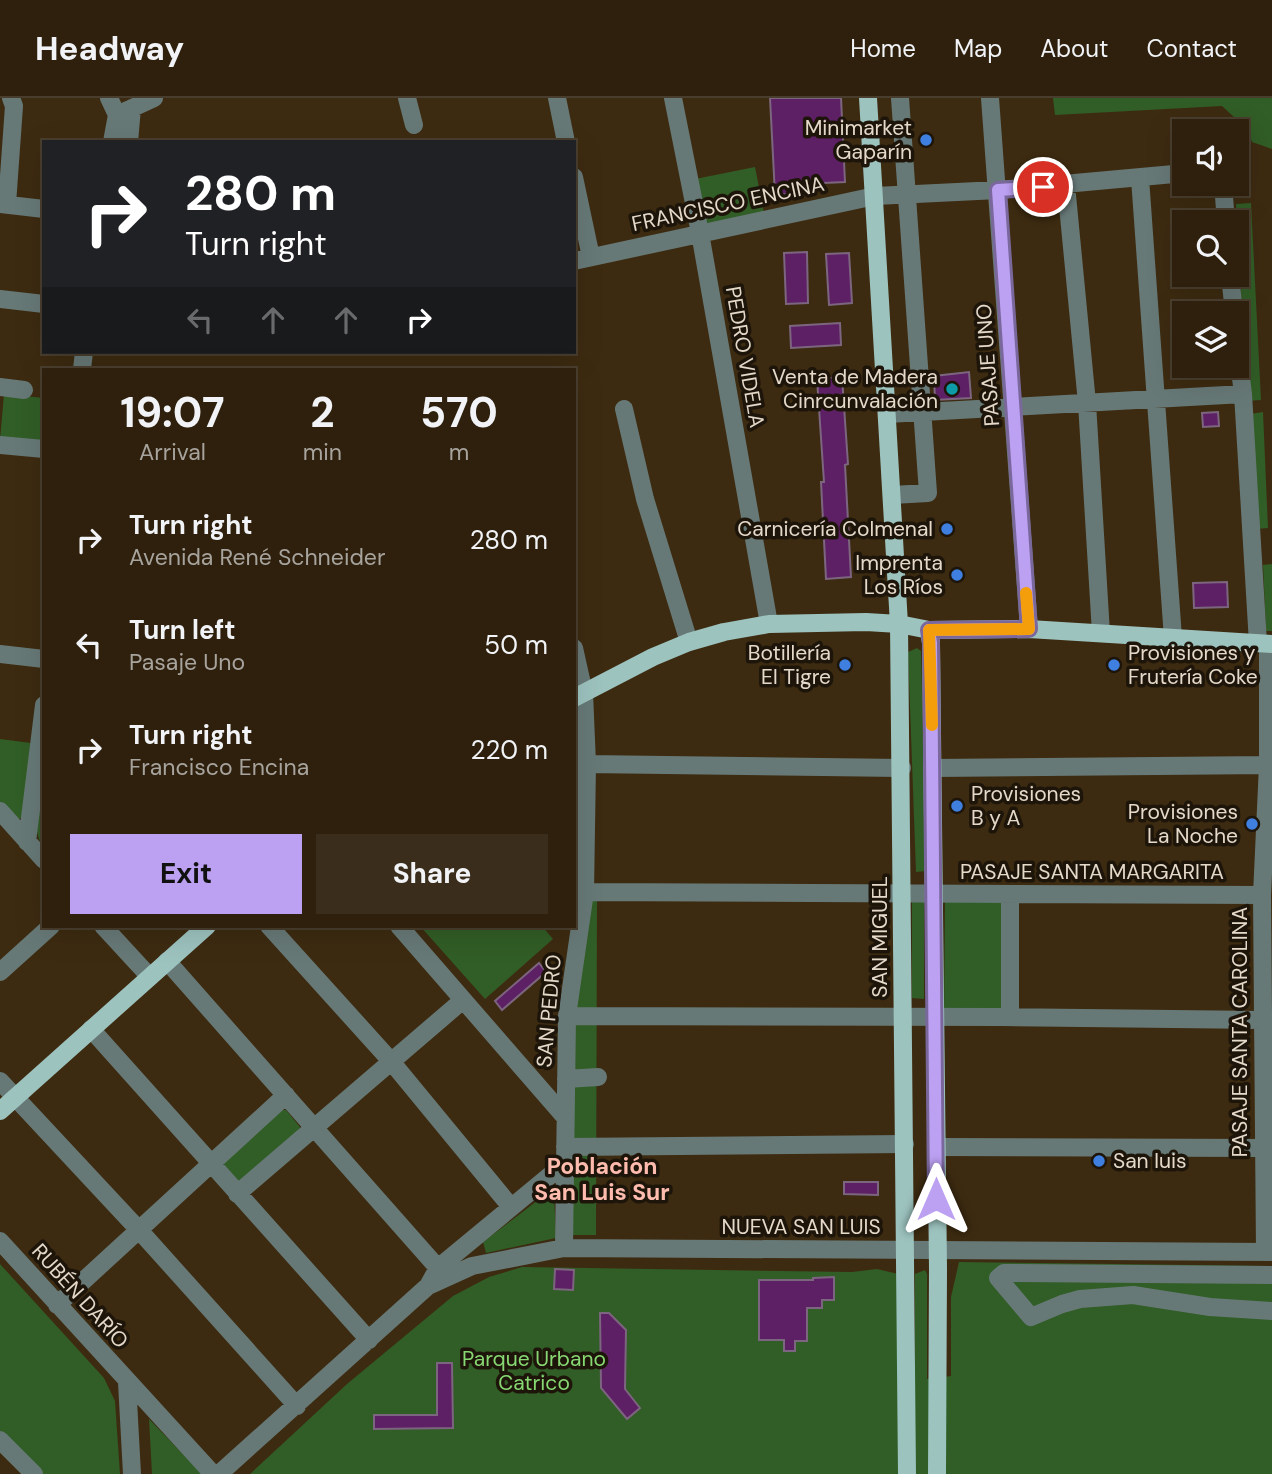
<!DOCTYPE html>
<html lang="en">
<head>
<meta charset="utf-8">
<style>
	:root { --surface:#2e200d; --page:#3a2d1b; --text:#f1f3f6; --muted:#a7a39d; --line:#493e2e; --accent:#bca0f2 }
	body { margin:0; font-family:"DM Sans",sans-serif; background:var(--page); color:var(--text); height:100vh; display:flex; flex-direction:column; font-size:26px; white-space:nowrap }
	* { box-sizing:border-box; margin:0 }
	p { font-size:23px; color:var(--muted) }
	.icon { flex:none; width:38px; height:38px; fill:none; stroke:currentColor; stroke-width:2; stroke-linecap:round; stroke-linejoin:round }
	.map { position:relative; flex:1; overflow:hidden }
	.drawer { position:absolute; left:42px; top:270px; width:534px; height:560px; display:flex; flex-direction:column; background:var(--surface); border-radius:0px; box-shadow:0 7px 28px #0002,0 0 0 2px var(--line) }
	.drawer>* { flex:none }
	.guide { position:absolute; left:42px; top:42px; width:534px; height:214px; border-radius:0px; box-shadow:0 7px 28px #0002,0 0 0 2px var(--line); background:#202124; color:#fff; overflow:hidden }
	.buttons { position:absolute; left:1172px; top:21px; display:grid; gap:14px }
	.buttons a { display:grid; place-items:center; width:77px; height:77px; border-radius:0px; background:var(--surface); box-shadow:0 7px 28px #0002,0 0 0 2px var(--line); font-size:35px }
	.pin { position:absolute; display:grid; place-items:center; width:60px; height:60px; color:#fff; margin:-30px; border:4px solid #fff; border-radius:50%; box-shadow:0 2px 7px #0007 }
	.me { position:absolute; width:77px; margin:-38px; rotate:0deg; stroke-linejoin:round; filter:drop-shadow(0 0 5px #0008) }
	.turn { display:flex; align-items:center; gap:24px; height:147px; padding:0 28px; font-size:32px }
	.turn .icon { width:91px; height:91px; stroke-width:2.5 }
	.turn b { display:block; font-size:49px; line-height:60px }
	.lanes { display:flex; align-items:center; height:66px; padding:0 28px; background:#0003; justify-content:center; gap:35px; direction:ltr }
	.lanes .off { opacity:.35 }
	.eta { display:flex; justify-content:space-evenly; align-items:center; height:119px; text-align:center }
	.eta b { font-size:42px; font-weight:700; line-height:49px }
	.cta { display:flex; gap:14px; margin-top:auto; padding:14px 28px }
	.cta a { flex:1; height:80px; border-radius:0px; background:var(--accent); color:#111; font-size:28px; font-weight:700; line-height:80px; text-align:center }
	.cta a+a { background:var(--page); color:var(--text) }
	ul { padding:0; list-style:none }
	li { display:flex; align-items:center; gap:21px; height:105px; padding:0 28px }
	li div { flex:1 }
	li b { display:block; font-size:26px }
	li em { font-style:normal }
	header { display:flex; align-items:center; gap:42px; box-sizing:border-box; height:98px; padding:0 35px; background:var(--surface); border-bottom:2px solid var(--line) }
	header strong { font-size:33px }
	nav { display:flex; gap:38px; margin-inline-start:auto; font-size:24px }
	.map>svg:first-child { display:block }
</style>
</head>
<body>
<header>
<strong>Headway</strong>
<nav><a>Home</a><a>Map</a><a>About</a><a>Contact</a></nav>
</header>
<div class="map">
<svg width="1272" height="1376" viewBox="0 0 1272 1376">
	<rect width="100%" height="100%" fill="#3d2b11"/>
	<path fill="#315d26" d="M1053 0H1272V51L1252 44 1248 32 1222 8 1055 17Z
		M755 69 764 115 708 126 703 120 695 81Z
		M1251 105 1261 302 1247 303 1236 106Z
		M4 296 44 300V348L0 342Z
		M1263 314 1268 430 1255 431 1250 316Z
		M1272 466V533H1266L1263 467Z
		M917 550 921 553 926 773 916 774 908 554Z
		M0 641 31 645 22 720 15 722 0 705Z
		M39 699 44 703V749C32 736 38 715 39 699Z
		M597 798 596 1137H570L574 898 591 799Z
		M945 800H1005L1004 915 944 916Z
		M912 803H924V901L912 900Z
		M420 828H542L553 841 485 901Z
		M277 1012H286L300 1029 298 1036 241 1086 221 1063Z
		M550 1093 554 1095 556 1140 486 1155 483 1144Z
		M959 1164 1272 1168V1376H250L347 1286 453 1198 489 1179 522 1169 852 1174 877 1171 898 1176 915 1282V1176L925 1172 927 1176V1281L951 1278V1199Z
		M0 1166 104 1280 115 1303 120 1376H43L0 1333Z
		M149 1321 202 1376H152Z"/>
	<path fill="#5e2065" stroke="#7c657e" stroke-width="2" d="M770 0H841L845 84 801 86 802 95 775 97Z
		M807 154 808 205 786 206 784 155Z
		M849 155 852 205 829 207 826 156Z
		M840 225 841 247 791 250 790 228Z
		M969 274 971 300 935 302 934 278Z
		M842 279 848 366 845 367 851 479 826 481 821 384H824L817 281Z
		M1218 314 1219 328 1203 329 1202 315Z
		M1227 484 1228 509 1194 510 1193 485Z
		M539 865 546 874 502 912 495 903Z
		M844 1084H878V1097L844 1096Z
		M555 1171 574 1172 573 1192 554 1191Z
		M834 1179V1202H822V1210H807V1243H795V1253H784V1242H759V1182H813V1180Z
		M600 1215H609L626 1232 625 1291 640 1310 627 1321 601 1290Z
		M437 1265H452L453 1330 374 1331V1317H437Z"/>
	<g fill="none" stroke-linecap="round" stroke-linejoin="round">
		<path stroke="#677977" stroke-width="18" d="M109 0 117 17 112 44
			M407 0 414 27
			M557 0 566 44
			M673 0 700 135 769 526
			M990 0 1029 531
			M117 17 154 0
			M129 44 132 10
			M574 79 591 159
			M1140 80 1173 540
			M1223 86 1226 124
			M1066 87 1087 305 1101 535
			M0 106 44 111
			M7 106 14 8 11 0
			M574 163 875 98 998 92 1185 75
			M1230 177 1234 215
			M0 201 44 206
			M1237 248 1243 296 1258 545
			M82 271 84 254
			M0 289 24 292
			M624 311 645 401 689 544
			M887 316 1243 296
			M0 347 44 351
			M892 397 928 395 900 0
			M0 556 44 561
			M587 666 902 670
			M932 670 1268 667
			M0 713 44 762
			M27 744 44 607
			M585 794 1262 797
			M103 828 150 879
			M269 828 390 962 511 1109
			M399 828 565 1019
			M167 863 438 1170
			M0 874 51 828
			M567 918 1004 919 1262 922
			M1010 919V796
			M91 931 369 1242
			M566 981 598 979
			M0 983 139 1132 297 1308
			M565 1049 905 1046
			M936 1049 1264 1050
			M237 1096 463 902
			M0 1143 213 1376
			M564 1150 567 918 585 794 587 666 584 595 574 550
			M1265 1154 1262 797 1268 667V546
			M1272 1177 1004 1175 998 1180 1031 1219 1062 1206 1080 1201 1133 1197 1210 1209 1272 1213
			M428 1188 472 1168 564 1150 1272 1154
			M57 1207 286 997
			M127 1284 132 1376
			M0 1342 34 1376
			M219 1376 428 1188 438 1170 565 1065"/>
		<path stroke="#9dc3bf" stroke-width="18" d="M868 0 899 526 907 1376
			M929 532 931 545 938 1171 937 1376
			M574 600 653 559 689 544 724 534 769 526 866 524 899 526 929 532 1029 531 1272 546
			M0 1013 207 828"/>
	</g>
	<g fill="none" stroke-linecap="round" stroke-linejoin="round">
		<g stroke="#7a689d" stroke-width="18">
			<path id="route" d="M936 1101 931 545 929 532 1029 531 998 92 1043 89"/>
		</g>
		<use href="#route" stroke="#bca0f2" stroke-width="12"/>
		<path stroke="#f59e0b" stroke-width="12" d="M932 627 929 532 1029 531 1026 495"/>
	</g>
	<g fill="#3f7fe0" stroke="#1d150a" stroke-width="2.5">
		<circle cx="926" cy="42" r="7"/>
		<circle cx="947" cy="431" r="7"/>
		<circle cx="957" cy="477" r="7"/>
		<circle cx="845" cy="567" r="7"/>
		<circle cx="1114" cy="567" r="7"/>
		<circle cx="957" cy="708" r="7"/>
		<circle cx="1252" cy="726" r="7"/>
		<circle cx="1099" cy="1063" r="7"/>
	</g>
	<circle fill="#0f9aa8" stroke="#1d150a" stroke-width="2.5" cx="952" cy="291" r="7"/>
	<g text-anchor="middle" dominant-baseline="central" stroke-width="7" stroke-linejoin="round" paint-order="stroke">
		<g font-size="21" fill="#e5d9ca" stroke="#1d150a" text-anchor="end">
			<text x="912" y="30">Minimarket<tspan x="912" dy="24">Gaparín</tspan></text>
			<text x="938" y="279">Venta de Madera<tspan x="938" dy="24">Cinrcunvalación</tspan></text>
			<text x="933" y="431">Carnicería Colmenal</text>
			<text x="943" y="465">Imprenta<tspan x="943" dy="24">Los Ríos</tspan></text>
			<text x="831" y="555">Botillería<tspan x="831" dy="24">El Tigre</tspan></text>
			<text x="1128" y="555" text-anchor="start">Provisiones y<tspan x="1128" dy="24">Frutería Coke</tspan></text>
			<text x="971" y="696" text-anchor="start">Provisiones<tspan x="971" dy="24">B y A</tspan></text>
			<text x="1238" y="714">Provisiones<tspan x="1238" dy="24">La Noche</tspan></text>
			<text x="1113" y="1063" text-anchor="start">San luis</text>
		</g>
		<g font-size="21" fill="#e5d9ca" stroke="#1d150a">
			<text transform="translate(728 106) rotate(-12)">FRANCISCO ENCINA</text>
			<text transform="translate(745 259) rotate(80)">PEDRO VIDELA</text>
			<text transform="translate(988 267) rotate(-94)">PASAJE UNO</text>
			<text x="1092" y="774">PASAJE SANTA MARGARITA</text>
			<text transform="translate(880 839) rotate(-90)">SAN MIGUEL</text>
			<text transform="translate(549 913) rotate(-85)">SAN PEDRO</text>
			<text transform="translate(1240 934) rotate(-90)">PASAJE SANTA CAROLINA</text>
			<text x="801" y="1129">NUEVA SAN LUIS</text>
			<text transform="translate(80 1198) rotate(48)">RUBÉN DARÍO</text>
		</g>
		<g font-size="21" fill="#87d872" stroke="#1d150a">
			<text x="534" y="1261">Parque Urbano<tspan x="534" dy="24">Catrico</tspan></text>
		</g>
		<g font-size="23" font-weight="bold" fill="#febbae" stroke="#1d150a">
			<text x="602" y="1068">Población<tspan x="602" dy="26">San Luis Sur</tspan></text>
		</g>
	</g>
</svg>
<div class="buttons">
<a><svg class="icon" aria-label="sound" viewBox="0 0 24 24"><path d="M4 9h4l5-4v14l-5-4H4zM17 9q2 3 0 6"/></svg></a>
<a><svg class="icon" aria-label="search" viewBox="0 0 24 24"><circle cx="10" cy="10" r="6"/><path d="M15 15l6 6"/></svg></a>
<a><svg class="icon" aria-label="layers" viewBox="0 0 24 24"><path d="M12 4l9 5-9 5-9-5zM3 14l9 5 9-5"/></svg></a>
</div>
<div class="pin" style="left:1043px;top:89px;background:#d93025"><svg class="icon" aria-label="arrive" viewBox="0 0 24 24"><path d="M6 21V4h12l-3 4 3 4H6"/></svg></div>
<svg class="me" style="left:936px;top:1101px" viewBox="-20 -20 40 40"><path d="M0-17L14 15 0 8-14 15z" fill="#bca0f2" stroke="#fff" stroke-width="4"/></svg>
<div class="guide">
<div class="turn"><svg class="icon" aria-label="right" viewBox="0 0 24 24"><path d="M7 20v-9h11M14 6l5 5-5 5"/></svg><div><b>280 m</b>Turn right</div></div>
<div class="lanes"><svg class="icon off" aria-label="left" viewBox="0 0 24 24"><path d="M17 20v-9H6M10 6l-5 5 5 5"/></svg><svg class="icon off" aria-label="ahead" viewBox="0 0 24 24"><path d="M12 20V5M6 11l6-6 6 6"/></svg><svg class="icon off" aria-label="ahead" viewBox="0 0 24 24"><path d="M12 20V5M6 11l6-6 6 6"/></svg><svg class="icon" aria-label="right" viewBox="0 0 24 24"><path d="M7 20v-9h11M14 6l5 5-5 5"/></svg></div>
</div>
<section class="drawer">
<div class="eta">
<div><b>19:07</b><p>Arrival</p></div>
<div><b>2</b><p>min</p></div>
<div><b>570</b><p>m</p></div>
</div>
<ul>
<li><svg class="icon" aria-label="right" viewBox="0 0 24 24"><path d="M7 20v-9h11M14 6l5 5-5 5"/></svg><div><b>Turn right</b><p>Avenida René Schneider</p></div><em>280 m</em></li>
<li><svg class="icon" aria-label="left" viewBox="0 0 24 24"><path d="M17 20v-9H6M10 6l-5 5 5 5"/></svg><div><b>Turn left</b><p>Pasaje Uno</p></div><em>50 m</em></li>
<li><svg class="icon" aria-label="right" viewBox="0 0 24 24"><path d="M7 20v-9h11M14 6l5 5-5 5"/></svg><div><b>Turn right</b><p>Francisco Encina</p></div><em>220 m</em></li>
</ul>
<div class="cta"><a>Exit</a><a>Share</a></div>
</section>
</div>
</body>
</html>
